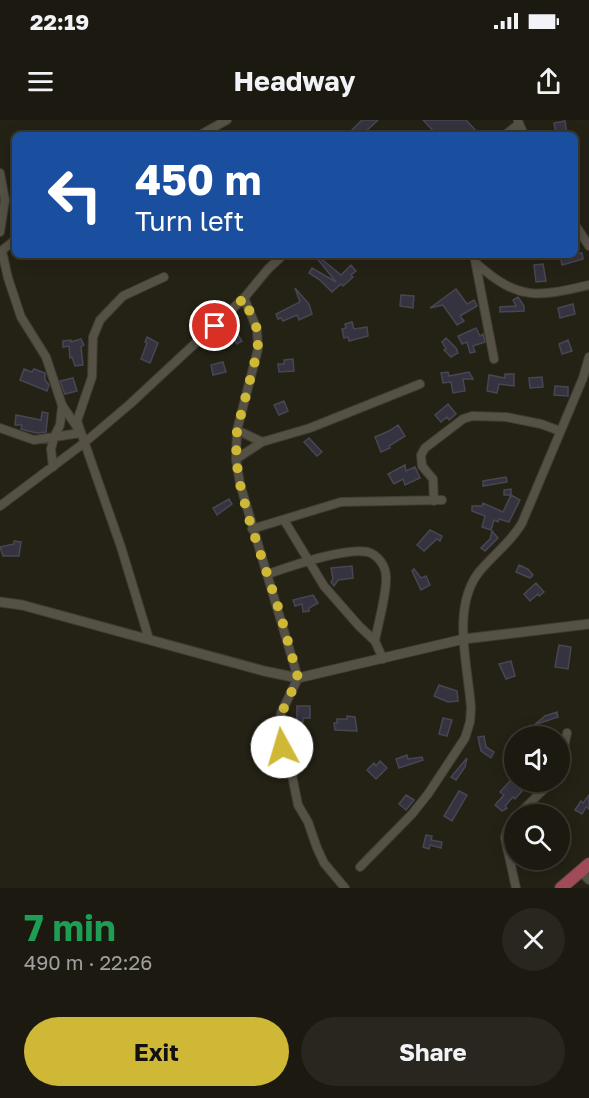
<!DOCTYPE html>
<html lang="en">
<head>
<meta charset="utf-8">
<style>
	:root { --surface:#1b1910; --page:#28261e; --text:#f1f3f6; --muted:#a0a09f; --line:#393830; --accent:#d0b837 }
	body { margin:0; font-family:"Golos Text",sans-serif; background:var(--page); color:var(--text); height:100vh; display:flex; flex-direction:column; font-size:22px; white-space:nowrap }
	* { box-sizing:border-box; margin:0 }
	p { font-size:20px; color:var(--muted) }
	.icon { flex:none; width:33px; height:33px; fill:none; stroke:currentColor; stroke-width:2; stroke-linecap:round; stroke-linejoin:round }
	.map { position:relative; height:768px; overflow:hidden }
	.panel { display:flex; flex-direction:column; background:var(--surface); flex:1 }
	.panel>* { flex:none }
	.hud { position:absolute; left:12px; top:12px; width:566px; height:126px; border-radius:9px; box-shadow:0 3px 15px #0003,0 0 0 2px var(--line); background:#1a4fa0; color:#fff; overflow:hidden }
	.tools { position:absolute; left:504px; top:606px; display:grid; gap:12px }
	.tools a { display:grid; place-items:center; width:66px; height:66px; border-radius:50%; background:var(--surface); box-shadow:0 3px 15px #0003,0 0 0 2px var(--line); font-size:30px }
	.pin { position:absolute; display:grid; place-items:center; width:51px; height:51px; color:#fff; margin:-26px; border:3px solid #fff; border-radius:50%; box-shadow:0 2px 6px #0007 }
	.me { position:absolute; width:66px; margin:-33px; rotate:354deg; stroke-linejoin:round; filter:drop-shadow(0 0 4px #0008) }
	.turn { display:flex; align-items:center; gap:21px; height:126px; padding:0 24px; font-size:27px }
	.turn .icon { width:78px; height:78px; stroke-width:2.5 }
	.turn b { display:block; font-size:42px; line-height:51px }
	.round { display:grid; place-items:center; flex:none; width:63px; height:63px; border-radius:32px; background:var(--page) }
	.head { display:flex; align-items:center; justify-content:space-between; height:102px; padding:0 24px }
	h1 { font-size:36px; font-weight:700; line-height:45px; color:#1e9e55 }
	.cta { display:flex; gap:12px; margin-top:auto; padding:12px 24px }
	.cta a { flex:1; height:69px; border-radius:36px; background:var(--accent); color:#111; font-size:24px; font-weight:700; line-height:69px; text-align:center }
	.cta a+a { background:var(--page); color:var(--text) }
	.status { display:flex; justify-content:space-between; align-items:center; height:42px; padding:0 30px; background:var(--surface); direction:ltr }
	.status svg { height:16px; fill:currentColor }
	header { display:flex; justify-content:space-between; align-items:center; height:78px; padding:0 24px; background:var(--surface); font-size:27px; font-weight:700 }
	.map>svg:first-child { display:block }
</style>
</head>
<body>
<div class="status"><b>22:19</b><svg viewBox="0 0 49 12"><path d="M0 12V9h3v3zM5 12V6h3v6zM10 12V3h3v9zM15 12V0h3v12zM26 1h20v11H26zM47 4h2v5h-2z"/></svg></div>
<header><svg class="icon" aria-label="menu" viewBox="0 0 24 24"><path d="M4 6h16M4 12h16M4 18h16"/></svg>Headway<svg class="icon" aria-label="share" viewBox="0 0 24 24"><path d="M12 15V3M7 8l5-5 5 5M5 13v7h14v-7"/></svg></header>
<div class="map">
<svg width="589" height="768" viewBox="0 0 589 768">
	<rect width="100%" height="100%" fill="#242115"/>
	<path fill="#35333f" stroke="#494653" stroke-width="1.5" d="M362 0H378L362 15H357L352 10Z
		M423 0H466L480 15H437Z
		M565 1 567 15H556L554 3Z
		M582 133 583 139 562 145 560 135Z
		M318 136 341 155 351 145 356 151 351 155 353 157 343 166 341 164 332 172 320 160 309 153 312 148 336 162 316 137Z
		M543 144 546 161 536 162 534 145Z
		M295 168 309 184 312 194 299 200 297 195 283 201 281 198 278 199 276 194 300 182Z
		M456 169 467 184 474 180 477 186 460 196 464 201 457 205 443 185 430 188Z
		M401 175 414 176 413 188 400 186Z
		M518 177 524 186V191L500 192V187L516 186 513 180Z
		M573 184 575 194 560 198 558 188Z
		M352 202 354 209 367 207 368 216 349 221 348 217 344 218 342 209 346 208 345 204Z
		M232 206 242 221 237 224 233 218 226 222 220 214Z
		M476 208 480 216 483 214 485 222 473 226 475 232 470 233 467 222 462 224 458 216Z
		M147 217 158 223 150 243 141 239 147 223 145 222Z
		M446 218 456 228 458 233 451 237 444 230 446 229 442 222Z
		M81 219 84 225 81 227 83 245 75 246 72 237 70 238 69 226 63 227V221L71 220V222Z
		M568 220 572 231 562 234 559 224Z
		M293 239 294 251 279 252 278 244H284V240Z
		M223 242 226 252 213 255 211 245Z
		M24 249 32 252 34 249 45 253V260L49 265 47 271 20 260Z
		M448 252 449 256 469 252 473 259H463L465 271 453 273 451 262 443 263 441 253Z
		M505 254H514V266L499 264 497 273 487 271 489 255 505 258Z
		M542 257 543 267 530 268 529 258Z
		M73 258 77 271 65 274 60 261Z
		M555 266 568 267V276L554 275Z
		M284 281 288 291 279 295 274 285Z
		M448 284 456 294 449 300 447 297 441 302 435 295Z
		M42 292 48 293 46 312 37 313 28 311 21 309 22 305H15L16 295 41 300Z
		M398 305 405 316 389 326 390 328 381 332 375 317 389 311Z
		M309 318 322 332 317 336 304 322Z
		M405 345 406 351 415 347 420 358 405 365 403 359 394 364 388 354Z
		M506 357 507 362 483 366V361Z
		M511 369V375L520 380 509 402 499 399 498 402 494 400 491 410 482 407 485 396 472 391V386H482L483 383 503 392 511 375H504V370Z
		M229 379 232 384 217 395 213 388Z
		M430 410 442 416 440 421 437 419 424 431 417 425Z
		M492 411 498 418 485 431 481 428 490 419Z
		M14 421 21 422 19 436H3L0 427 14 424Z
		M519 445 528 449 533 455 530 458 516 452Z
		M352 446 353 458 338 460 334 466 331 462 333 459 331 448Z
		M414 449 421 458 426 456 430 465 421 470 412 451Z
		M536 463 544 472 539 476 538 474 530 481 524 474Z
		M313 475 318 483 309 488V491L303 492 302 484 295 486 293 480Z
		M559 525 571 527 568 549 555 547Z
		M511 541 515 556 506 559 499 544Z
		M439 565 457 571 458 581 448 582 434 576Z
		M297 586H310V598H303V602L297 603Z
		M557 592 558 597 534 605 545 596Z
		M347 596 355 597 357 611 335 610 334 603H337V599H347Z
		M443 598 452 600 447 616 439 614Z
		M484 616 486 627 494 632 491 638 481 631 478 617Z
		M407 635 408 639 422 637 423 640 399 648 396 639Z
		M467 638 465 647 456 660 451 657Z
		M380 641 387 648 376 659 367 650 374 643 376 646Z
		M510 661 522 671 515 679 513 677 505 686 507 688 502 691 495 685 504 675 500 672Z
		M459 671 467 675 452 701 444 696Z
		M406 675 414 680 406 690 399 684Z
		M589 675V689L586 687 582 694 575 690 581 681 583 683Z
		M426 715 432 716 431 720 442 722 441 728 430 725 429 729 423 727Z"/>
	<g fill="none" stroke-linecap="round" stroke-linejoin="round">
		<g stroke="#3f3c34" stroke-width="10">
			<path id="minor" d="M518 1 524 15
				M200 15 227 0
				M505 15 519 4
				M0 53 5 80 0 112
				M574 103 589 126
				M2 131 8 158 21 197 46 237 62 285 79 310
				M0 132 15 120
				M474 135 494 239
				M477 144C519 181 537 177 589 165
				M244 178 257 209 258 229 237 310 236 339 240 364 298 558 281 593 277 611 291 650 298 685 308 702 317 728 324 743 345 768
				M0 308 34 320 54 317 51 329 53 347
				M237 310 262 322
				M54 317 60 305 62 287
				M54 317 80 313
				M236 339 262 322 310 308 420 264
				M434 381 433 359 422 346 421 335 425 328 463 299 472 296 506 297 541 304 560 311
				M0 386 84 323 130 284 244 178 268 149 283 135
				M284 400 324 466 359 506 375 521 383 539
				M252 409 341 382 442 380
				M268 454C291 446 345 427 368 432 378 435 386 446 386 457 387 473 378 504 375 521
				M149 519 121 427 77 301 92 257 93 217 100 200 123 176 164 157
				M560 646 567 613
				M519 694 551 662
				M514 699 507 710 505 718 516 768
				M360 747 412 694 428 674 465 618 470 602 471 588C468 545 451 488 479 452 493 435 512 421 522 403L583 258 589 237
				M581 752 589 760"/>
		</g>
		<g stroke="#3f3c34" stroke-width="11">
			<path id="tertiary" d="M0 482 22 485 264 551 298 558 464 519 589 504"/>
		</g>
		<g stroke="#3f3c34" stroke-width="14">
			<path id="primary" d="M561 768 589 744"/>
		</g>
		<use href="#minor" stroke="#555144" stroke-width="8"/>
		<use href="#tertiary" stroke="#555144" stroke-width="9"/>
		<use href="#primary" stroke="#a14b58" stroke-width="12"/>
	</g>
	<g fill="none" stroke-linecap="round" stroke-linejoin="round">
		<path stroke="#d0b837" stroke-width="10" stroke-dasharray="0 18" d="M215 206 244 178 257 209 258 229 237 310 236 339 240 364 248 396 280 493 298 558 277 603V611L282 627"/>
	</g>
</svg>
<div class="tools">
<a><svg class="icon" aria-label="sound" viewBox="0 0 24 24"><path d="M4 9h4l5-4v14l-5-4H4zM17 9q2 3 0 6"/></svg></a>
<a><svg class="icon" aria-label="search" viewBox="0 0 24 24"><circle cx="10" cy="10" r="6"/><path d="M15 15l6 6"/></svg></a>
</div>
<div class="pin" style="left:215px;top:206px;background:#d93025"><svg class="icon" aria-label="arrive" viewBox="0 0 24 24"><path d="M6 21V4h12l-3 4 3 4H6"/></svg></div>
<svg class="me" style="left:282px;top:627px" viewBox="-20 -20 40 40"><circle r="19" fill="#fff"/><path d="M0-13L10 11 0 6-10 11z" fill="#d0b837"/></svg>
<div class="hud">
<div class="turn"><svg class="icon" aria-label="left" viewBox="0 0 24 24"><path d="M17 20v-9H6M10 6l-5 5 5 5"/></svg><div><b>450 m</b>Turn left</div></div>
</div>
</div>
<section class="panel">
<div class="head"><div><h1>7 min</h1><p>490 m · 22:26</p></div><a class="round"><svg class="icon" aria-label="close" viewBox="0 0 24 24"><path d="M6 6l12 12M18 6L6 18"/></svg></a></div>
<div class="cta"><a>Exit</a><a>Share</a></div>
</section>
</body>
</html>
